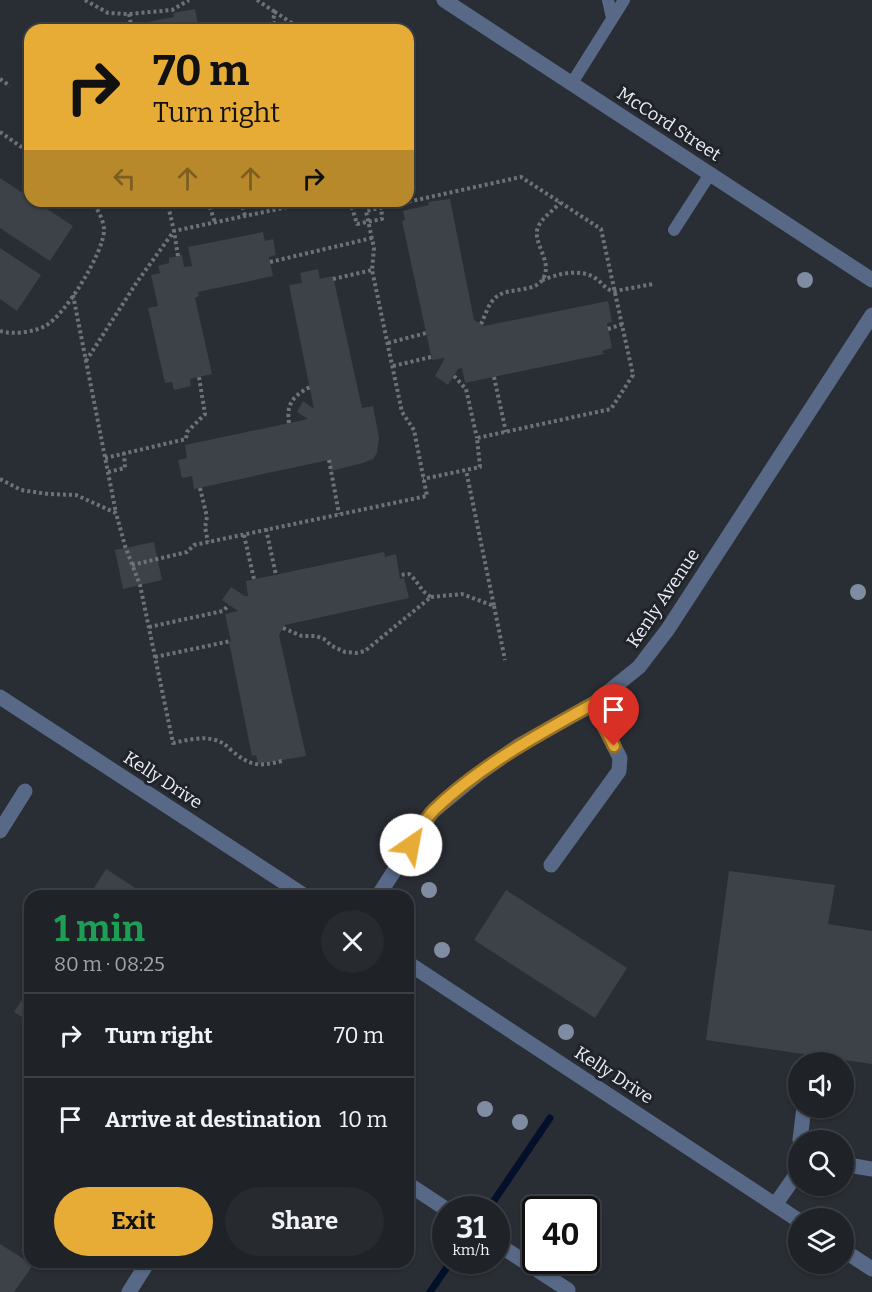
<!DOCTYPE html>
<html lang="en">
<head>
<meta charset="utf-8">
<style>
	:root { --surface:#1f2227; --page:#272a2f; --text:#f1f3f6; --muted:#a1a4a7; --line:#3c3f44; --accent:#e7ac36 }
	body { margin:0; font-family:Bitter,serif; background:var(--page); color:var(--text); height:100vh; display:flex; flex-direction:column; font-size:22px; white-space:nowrap }
	* { box-sizing:border-box; margin:0 }
	p { font-size:20px; color:var(--muted) }
	.icon { flex:none; width:33px; height:33px; fill:none; stroke:currentColor; stroke-width:2; stroke-linecap:round; stroke-linejoin:round }
	.map { position:relative; flex:1; overflow:hidden }
	.drawer { position:absolute; left:24px; top:890px; width:390px; height:378px; display:flex; flex-direction:column; background:var(--surface); border-radius:18px; box-shadow:0 2px 4px #0004,0 0 0 2px var(--line) }
	.drawer>* { flex:none }
	.banner { position:absolute; left:24px; top:24px; width:390px; height:183px; border-radius:18px; box-shadow:0 2px 4px #0004,0 0 0 2px var(--line); background:#e7ac36; color:#111; overflow:hidden }
	.tools { position:absolute; left:788px; top:1052px; display:grid; gap:12px }
	.tools a { display:grid; place-items:center; width:66px; height:66px; border-radius:50%; background:var(--surface); box-shadow:0 2px 4px #0004,0 0 0 2px var(--line); font-size:30px }
	.speed { position:absolute; left:432px; top:1196px; display:flex; gap:12px; font-size:30px; font-weight:700; text-align:center }
	.speed>* { display:grid; place-content:center; width:78px; height:78px; border-radius:50%; background:var(--surface); box-shadow:0 2px 4px #0004,0 0 0 2px var(--line); line-height:1 }
	.speed small { font-size:15px; font-weight:400 }
	.speed .limit { border:3px solid #111; border-radius:9px; background:#fff; color:#111 }
	.pin { position:absolute; display:grid; place-items:center; width:51px; height:51px; color:#fff; margin:-62px -26px; border-radius:50% 50% 50% 0; rotate:-45deg; box-shadow:0 0 6px #0007 }
	.pin .icon { rotate:45deg }
	.me { position:absolute; width:66px; margin:-33px; rotate:33deg; stroke-linejoin:round; filter:drop-shadow(0 0 4px #0008) }
	.turn { display:flex; align-items:center; gap:21px; height:126px; padding:0 30px; font-size:27px }
	.turn .icon { width:78px; height:78px; stroke-width:2.5 }
	.turn b { display:block; font-size:42px; line-height:51px }
	.lanes { display:flex; align-items:center; height:57px; padding:0 30px; background:#0003; justify-content:center; gap:30px; direction:ltr }
	.lanes .off { opacity:.35 }
	.round { display:grid; place-items:center; flex:none; width:63px; height:63px; border-radius:32px; background:var(--page) }
	.head { display:flex; align-items:center; justify-content:space-between; height:102px; padding:0 30px }
	h1 { font-size:36px; font-weight:700; line-height:45px; color:#1e9e55 }
	.primary-button { display:flex; gap:12px; margin-top:auto; padding:12px 30px }
	.primary-button a { flex:1; height:69px; border-radius:36px; background:var(--accent); color:#111; font-size:24px; font-weight:700; line-height:69px; text-align:center }
	.primary-button a+a { background:var(--page); color:var(--text) }
	ul { padding:0; list-style:none }
	li { display:flex; align-items:center; gap:18px; height:84px; padding:0 30px; border-top:2px solid var(--line) }
	li div { flex:1 }
	li b { display:block; font-size:22px }
	li em { font-style:normal }
	.map>svg:first-child { display:block }
</style>
</head>
<body>
<div class="map">
<svg width="872" height="1292" viewBox="0 0 872 1292">
	<rect width="100%" height="100%" fill="#292d34"/>
	<g fill="none" stroke-linecap="round" stroke-linejoin="round">
		<path stroke="#041029" stroke-width="7" d="M489 1208 550 1118
			M430 1292 452 1260"/>
	</g>
	<path fill="#3d4249" d="M195 9 199 30H150L148 22 174 17 173 13Z
		M0 178 30 198V201H35L73 226 50 261 0 228Z
		M450 199 474 320 484 326 608 301 612 322 607 323 612 348 602 351 604 354 465 383 462 368 458 369 448 385 435 376 445 358 432 360 402 221 405 220 403 211 429 205 428 202Z
		M263 232 265 241 273 239 276 255 269 257 273 276 198 292 199 296 195 298 212 374 190 379 191 386 174 390 172 382 165 383 148 308 158 306 151 275 160 273 158 266 169 263V258L178 256 182 255 184 267 192 266 188 247Z
		M0 248 41 275 17 311 0 299Z
		M318 269 320 279 333 276 362 408 373 406 379 438 377 453 373 459 363 463 331 471 329 460 194 489 192 476 182 478 178 460 187 458 185 445 308 419 297 412 303 401 314 409 289 285 302 283 300 273Z
		M154 542 162 580 123 589 115 550Z
		M384 552 385 557 396 554 400 579 404 578 409 598 285 625 279 635 306 756 258 764 256 755 252 756 229 642 231 641 225 614 238 611 222 600 231 587 245 596H248L246 581Z
		M106 869 137 889 133 896H89Z
		M729 871 835 885 828 924 872 931V1064L706 1040Z
		M506 890 627 968 595 1018 474 940Z
		M30 988V1022L14 1012Z
		M0 1244 33 1265 14 1292H0Z"/>
	<g fill="none" stroke-linecap="round" stroke-linejoin="round">
		<path stroke="#6e7278" stroke-width="4" stroke-dasharray="3 3" stroke-linecap="butt" d="M85 0 108 13 129 14 172 10 189 0
			M257 0 275 12
			M129 14 132 30
			M276 30 273 20 275 12 302 30
			M0 79 10 86
			M0 132 30 153
			M208 201 215 223
			M241 201 245 216
			M350 201 357 224 382 219 381 201
			M178 256 174 231 316 201
			M270 262 372 238
			M333 279 372 270
			M542 280C558 274 580 268 595 278 603 283 606 291 615 291L653 284
			M73 295 116 513
			M481 324C485 316 488 305 494 299 507 285 536 295 544 277 552 260 532 243 538 227 543 216 554 211 560 202
			M608 329 623 324
			M0 331C12 335 34 332 45 326 65 316 104 252 104 230 104 221 97 207 91 201
			M388 343 426 333
			M86 361 137 282 174 231 167 201
			M393 366 431 357
			M454 376 466 389 477 438
			M494 377 506 432
			M289 423C286 404 293 396 310 387
			M105 458 186 439 187 432 205 414 199 377
			M329 460 339 514
			M108 472 125 468 124 453
			M0 479 21 490 48 494 76 495 116 513 125 546 140 585 173 743C187 740 202 736 215 740 222 742 226 745 231 750 250 766 258 767 282 761V759
			M200 488 207 517 205 527 208 542
			M266 529 276 575
			M244 535 254 579
			M132 565 187 552 194 545 427 496 414 430 402 412 372 270 374 248 366 211 521 177 601 229 633 375 611 409 477 438 480 467 423 479
			M431 597 462 594 494 606 466 470
			M494 606 505 660
			M149 627 223 611 229 605
			M283 628 302 636H316L324 639 332 646 345 652 356 653 365 651 431 597C421 592 418 581 409 574L400 575
			M155 657 231 641"/>
		<path stroke="#576987" stroke-width="12" d="M608 0 612 18
			M572 83 624 0
			M674 230 710 174"/>
		<path stroke="#576987" stroke-width="15" d="M444 0 872 280
			M0 697 305 896
			M0 831 25 791
			M551 865 619 771 620 758 593 704
			M408 963 798 1220
			M800 1140 804 1107
			M843 1164 872 1169
			M408 1184 446 1209
			M775 1205 798 1172
			M496 1243 568 1290
			M843 1250 872 1269"/>
		<path stroke="#576987" stroke-width="15" d="M378 896 432 812 477 775 518 746 593 704 639 667 668 629 872 315
			M129 1292 148 1262"/>
	</g>
	<g fill="#7f8ca1">
		<circle cx="805" cy="280" r="8"/>
		<circle cx="858" cy="592" r="8"/>
		<circle cx="429" cy="890" r="8"/>
		<circle cx="442" cy="950" r="8"/>
		<circle cx="566" cy="1032" r="8"/>
		<circle cx="485" cy="1109" r="8"/>
		<circle cx="520" cy="1122" r="8"/>
	</g>
	<g fill="none" stroke-linecap="round" stroke-linejoin="round">
		<g stroke="#967023" stroke-width="15">
			<path id="route" d="M411 845C418 834 424 820 434 810 480 766 537 735 593 704L614 746"/>
		</g>
		<use href="#route" stroke="#e7ac36" stroke-width="10"/>
	</g>
	<g text-anchor="middle" dominant-baseline="central" stroke-width="6" stroke-linejoin="round" paint-order="stroke">
		<g font-size="18" fill="#ebeef3" stroke="#20242a">
			<text transform="translate(669 124) rotate(33)">McCord Street</text>
			<text transform="translate(663 598) rotate(-56)">Kenly Avenue</text>
			<text transform="translate(163 780) rotate(33)">Kelly Drive</text>
			<text transform="translate(614 1075) rotate(33)">Kelly Drive</text>
		</g>
	</g>
</svg>
<div class="tools">
<a><svg class="icon" aria-label="sound" viewBox="0 0 24 24"><path d="M4 9h4l5-4v14l-5-4H4zM17 9q2 3 0 6"/></svg></a>
<a><svg class="icon" aria-label="search" viewBox="0 0 24 24"><circle cx="10" cy="10" r="6"/><path d="M15 15l6 6"/></svg></a>
<a><svg class="icon" aria-label="layers" viewBox="0 0 24 24"><path d="M12 4l9 5-9 5-9-5zM3 14l9 5 9-5"/></svg></a>
</div>
<div class="speed"><div>31<small>km/h</small></div><div class="limit">40</div></div>
<div class="pin" style="left:614px;top:746px;background:#d93025"><svg class="icon" aria-label="arrive" viewBox="0 0 24 24"><path d="M6 21V4h12l-3 4 3 4H6"/></svg></div>
<svg class="me" style="left:411px;top:845px" viewBox="-20 -20 40 40"><circle r="19" fill="#fff"/><path d="M0-13L10 11 0 6-10 11z" fill="#e7ac36"/></svg>
<div class="banner">
<div class="turn"><svg class="icon" aria-label="right" viewBox="0 0 24 24"><path d="M7 20v-9h11M14 6l5 5-5 5"/></svg><div><b>70 m</b>Turn right</div></div>
<div class="lanes"><svg class="icon off" aria-label="left" viewBox="0 0 24 24"><path d="M17 20v-9H6M10 6l-5 5 5 5"/></svg><svg class="icon off" aria-label="ahead" viewBox="0 0 24 24"><path d="M12 20V5M6 11l6-6 6 6"/></svg><svg class="icon off" aria-label="ahead" viewBox="0 0 24 24"><path d="M12 20V5M6 11l6-6 6 6"/></svg><svg class="icon" aria-label="right" viewBox="0 0 24 24"><path d="M7 20v-9h11M14 6l5 5-5 5"/></svg></div>
</div>
<section class="drawer">
<div class="head"><div><h1>1 min</h1><p>80 m · 08:25</p></div><a class="round"><svg class="icon" aria-label="close" viewBox="0 0 24 24"><path d="M6 6l12 12M18 6L6 18"/></svg></a></div>
<ul>
<li><svg class="icon" aria-label="right" viewBox="0 0 24 24"><path d="M7 20v-9h11M14 6l5 5-5 5"/></svg><div><b>Turn right</b></div><em>70 m</em></li>
<li><svg class="icon" aria-label="arrive" viewBox="0 0 24 24"><path d="M6 21V4h12l-3 4 3 4H6"/></svg><div><b>Arrive at destination</b></div><em>10 m</em></li>
</ul>
<div class="primary-button"><a>Exit</a><a>Share</a></div>
</section>
</div>
</body>
</html>
